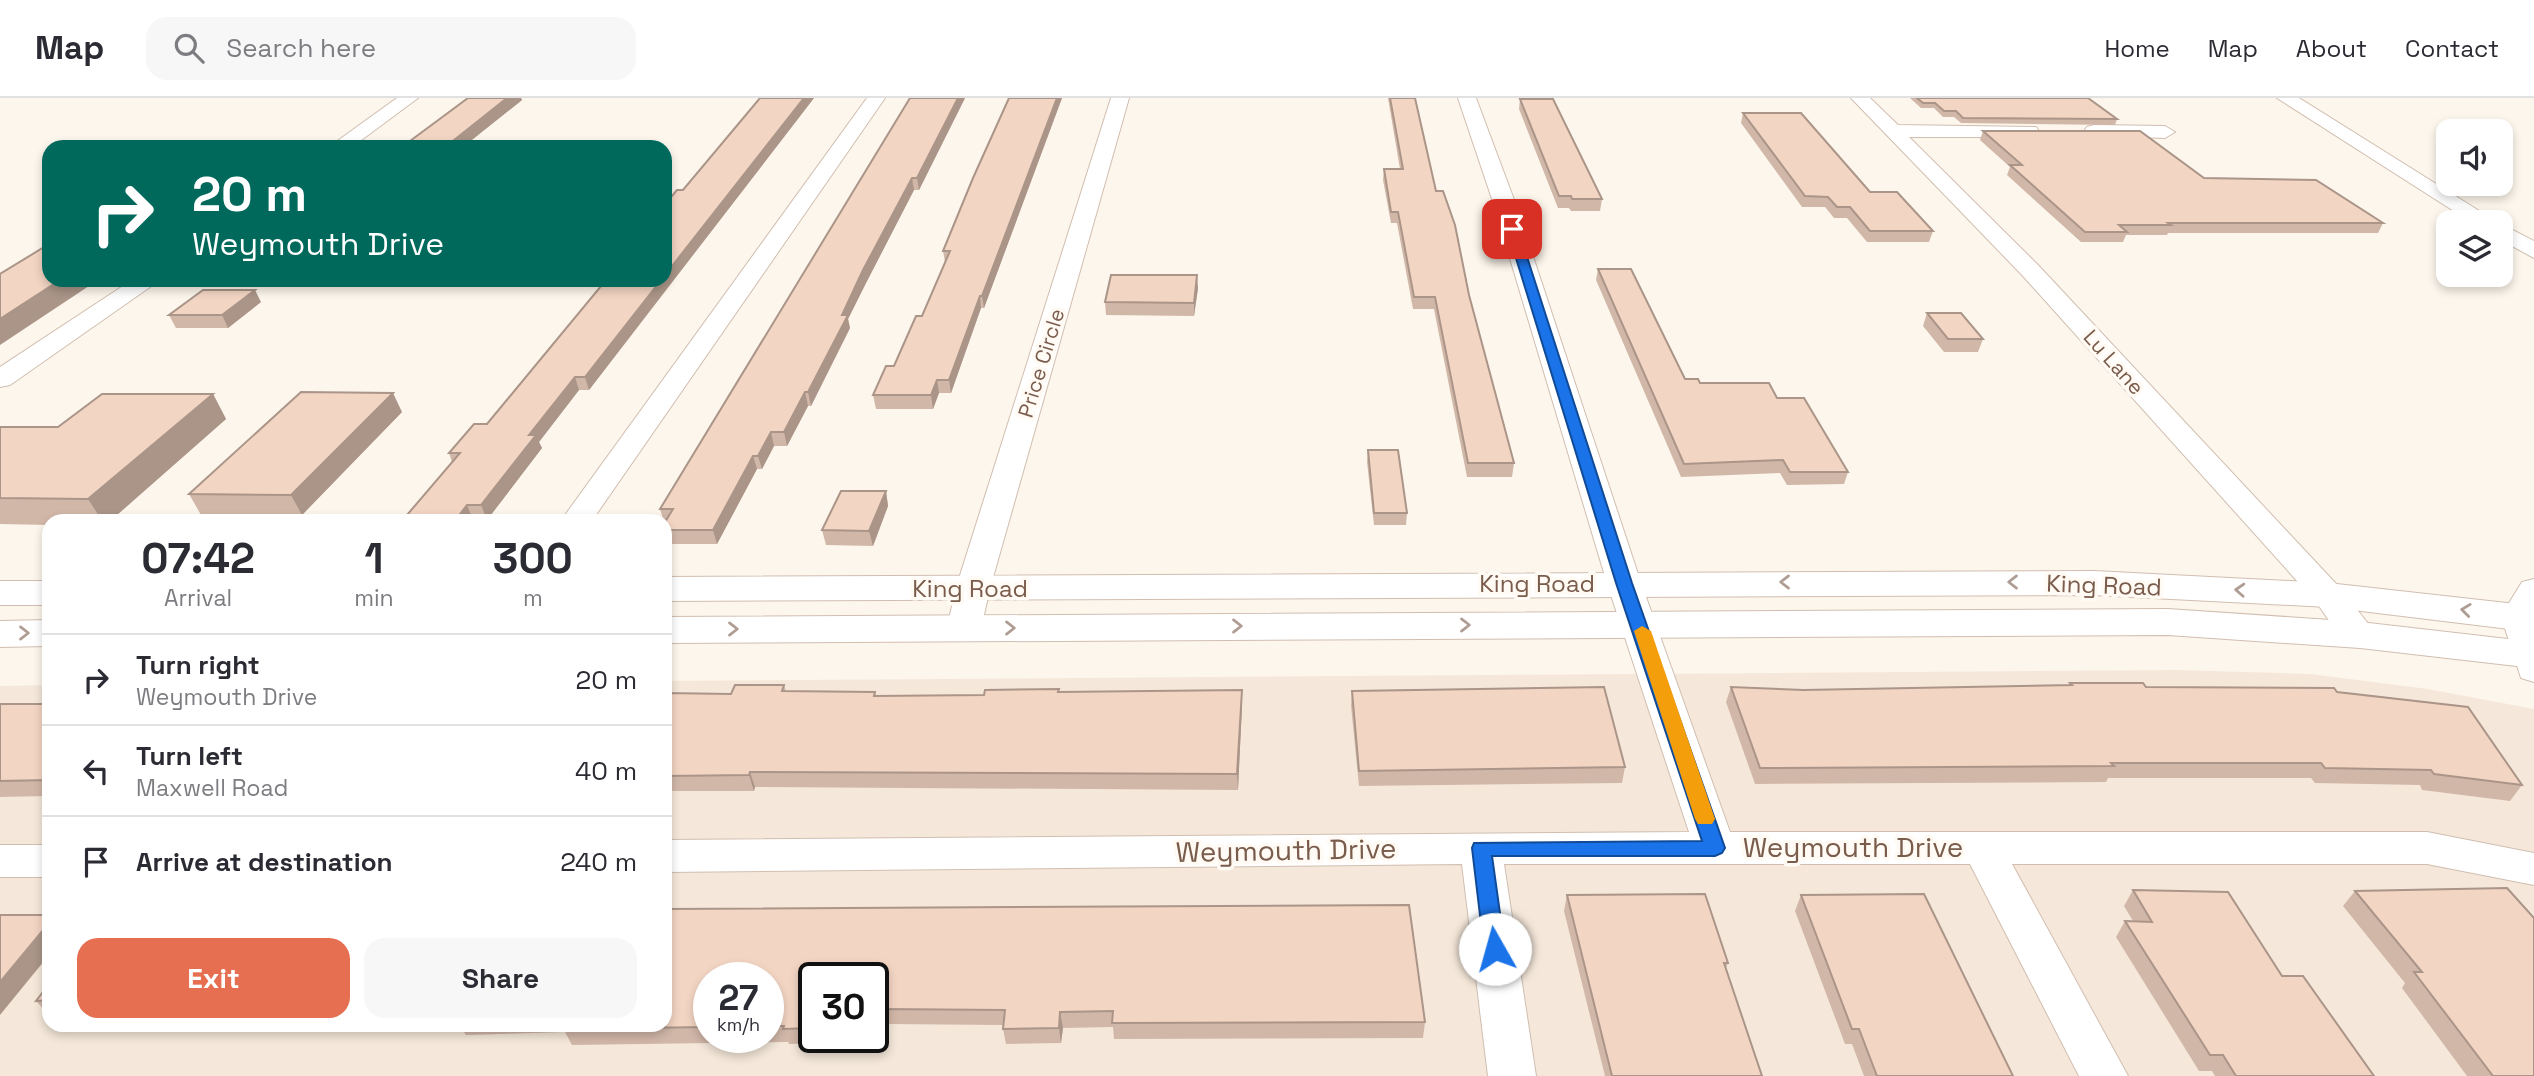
<!DOCTYPE html>
<html lang="en">
<head>
<meta charset="utf-8">
<style>
	:root { --surface:#fff; --page:#f7f7f7; --text:#2b2b33; --muted:#7c7c81; --line:#e1e1e2; --accent:#e76f51 }
	body { margin:0; font-family:"Space Grotesk",sans-serif; background:var(--page); color:var(--text); height:100vh; display:flex; flex-direction:column; font-size:26px; white-space:nowrap }
	* { box-sizing:border-box; margin:0 }
	p { font-size:23px; color:var(--muted) }
	.icon { flex:none; width:38px; height:38px; fill:none; stroke:currentColor; stroke-width:2; stroke-linecap:round; stroke-linejoin:round }
	.map { position:relative; flex:1; overflow:hidden }
	.details { position:absolute; left:42px; top:416px; width:630px; height:518px; display:flex; flex-direction:column; background:var(--surface); border-radius:21px; box-shadow:0 4px 10px #0003 }
	.details>* { flex:none }
	.hud { position:absolute; left:42px; top:42px; width:630px; height:147px; border-radius:21px; box-shadow:0 4px 10px #0003; background:#00695c; color:#fff; overflow:hidden }
	.tools { position:absolute; left:2436px; top:21px; display:grid; gap:14px }
	.tools a { display:grid; place-items:center; width:77px; height:77px; border-radius:14px; background:var(--surface); box-shadow:0 4px 10px #0003; font-size:35px }
	.speed { position:absolute; left:693px; top:864px; display:flex; gap:14px; font-size:35px; font-weight:700; text-align:center }
	.speed>* { display:grid; place-content:center; width:91px; height:91px; border-radius:50%; background:var(--surface); box-shadow:0 4px 10px #0003; line-height:1 }
	.speed small { font-size:18px; font-weight:400 }
	.speed .limit { border:4px solid #111; border-radius:10px; background:#fff; color:#111 }
	.pin { position:absolute; display:grid; place-items:center; width:60px; height:60px; color:#fff; margin:-30px; border-radius:14px; box-shadow:0 4px 10px #0006 }
	.me { position:absolute; width:77px; margin:-38px; rotate:353deg; stroke-linejoin:round; filter:drop-shadow(0 0 5px #0008) }
	.turn { display:flex; align-items:center; gap:24px; height:147px; padding:0 35px; font-size:32px }
	.turn .icon { width:91px; height:91px; stroke-width:2.5 }
	.turn b { display:block; font-size:49px; line-height:60px }
	.eta { display:flex; justify-content:space-evenly; align-items:center; height:119px; text-align:center }
	.eta b { font-size:42px; font-weight:700; line-height:49px }
	.primary-button { display:flex; gap:14px; margin-top:auto; padding:14px 35px }
	.primary-button a { flex:1; height:80px; border-radius:21px; background:var(--accent); color:#fff; font-size:28px; font-weight:700; line-height:80px; text-align:center }
	.primary-button a+a { background:var(--page); color:var(--text) }
	ul { padding:0; list-style:none }
	li { display:flex; align-items:center; gap:21px; height:91px; padding:0 35px; border-top:2px solid var(--line) }
	li div { flex:1 }
	li b { display:block; font-size:26px }
	li em { font-style:normal }
	header { display:flex; align-items:center; gap:42px; box-sizing:border-box; height:98px; padding:0 35px; background:var(--surface); border-bottom:2px solid var(--line) }
	header strong { font-size:33px }
	nav { display:flex; gap:38px; margin-inline-start:auto; font-size:24px }
	.search { width:490px; height:63px; background:var(--page); display:flex; align-items:center; gap:18px; box-sizing:border-box; padding:0 24px; border-radius:21px; color:var(--muted); font-size:26px }
	.map>svg:first-child { display:block }
</style>
</head>
<body>
<header>
<strong>Map</strong>
<div class="search"><svg class="icon" aria-label="search" viewBox="0 0 24 24"><circle cx="10" cy="10" r="6"/><path d="M15 15l6 6"/></svg>Search here</div>
<nav><a>Home</a><a>Map</a><a>About</a><a>Contact</a></nav>
</header>
<div class="map">
<svg width="2534" height="978" viewBox="0 0 2534 978">
	<rect width="100%" height="100%" fill="#fdf6ec"/>
	<path fill="#f5e8da" fill-rule="evenodd" d="M2177 572 2310 576 2428 591 2534 611V978H0V588L49 587V928H665V583ZM709 880H768V940H709ZM814 880H873V940H814Z"/>
	<g fill="none" stroke-linecap="round" stroke-linejoin="round">
		<g stroke="#d1beb0" stroke-width="2">
			<path id="minor" d="M397 0H418L352 49H329Z
				M867 0H885L591 424H560Z
				M1111 0H1129L990 490 981 530 976 538 964 541 952 538 947 530 956 490Z
				M1458 0H1476L1516 107 1641 485 1730 734H2427L2534 755V787L2427 766H2012L2128 978H2079L1970 766H1504L1536 978H1488L1462 766 665 774V742L1689 734 1607 485 1494 107Z
				M1851 0H1870L1898 27 2036 29 2039 33 2036 37 2029 39H1909L2038 167 2340 490 2377 537 2372 545C2344 553 2332 525 2316 504L2022 177Z
				M2277 0H2299L2497 124H2471Z
				M2094 27 2165 28 2175 34 2165 40 2087 37 2084 33 2087 29Z
				M2501 126 2534 143V160L2501 142Z
				M132 182H160L10 287 0 289V269Z
				M2534 481V584L2521 580 2501 518 2522 484Z
				M0 747H49V779H0Z"/>
		</g>
		<g stroke="#d1beb0" stroke-width="2">
			<path id="tertiary" d="M2094 473 2328 485 2534 508V534L2328 509 2094 497 665 503V479Z
				M0 483H49V507H0Z
				M2168 511 2360 524 2534 544V570L2360 550 2168 537 665 545V519Z
				M49 522V548L0 549V523Z"/>
		</g>
		<use href="#minor" fill="#fff" fill-rule="evenodd"/>
		<use href="#tertiary" fill="#fff" fill-rule="evenodd"/>
	</g>
	<path fill="#d1b7a8" fill-rule="evenodd" d="M468 0H521L522 2 463 49H408L406 46Z
		M760 0H814L589 292H579L539 344 542 350 487 422H473L472 424 449 355 487 326Z
		M910 0H965L919 92H914L866 185 848 221 850 230 811 308H808L787 348H774L762 371H757L717 446H665V424H664L660 411Z
		M1009 0H1062L984 210H981L951 295H939L933 311H876L873 297 894 268 922 218 945 164 943 153Z
		M1388 0H1415L1436 93 1469 197 1514 365 1512 379H1467L1434 211H1413L1397 125H1391L1383 82 1384 71H1400Z
		M1910 0H2088L2117 21 2115 27 1961 25 1954 19H1943L1934 10H1921Z
		M1520 1 1602 101 1600 113H1571L1569 110H1558L1519 11Z
		M1743 15 1870 94 1933 133 1929 144H1867L1847 120H1834L1825 109H1802L1741 25Z
		M1983 33 2204 80 2383 125 2378 135H2168L2167 137H2126L2123 144H2081L2007 77 2010 69 1980 42Z
		M1598 171 1685 281 1777 300 1848 374 1844 386 1787 387 1780 375 1681 379 1596 182Z
		M1198 190 1194 218 1106 217 1105 204Z
		M261 204 228 230H176L169 217Z
		M1927 215 1983 241 1978 254H1944L1923 228Z
		M213 296 226 321 109 424H49V427L0 426V329H58Z
		M402 314 302 417H201L189 396Z
		M1368 352 1407 415 1406 427H1374L1367 364Z
		M886 393 888 408 873 448 826 447 822 432Z
		M2070 585 2146 589 2337 594 2522 687 2510 703 2422 692 2420 687 2315 685 2311 680H2108L2106 684 1755 686 1726 604 1731 589 1803 592 2069 587Z
		M784 587 786 593 875 594 876 598 984 597 1059 591V594L1242 607 1238 692 755 689 754 693H665V595L731 596Z
		M1352 593 1625 669 1622 685 1359 688 1351 608Z
		M0 606H49V698L0 699Z
		M2133 792 2282 878 2374 978H2215L2212 973H2199L2116 839 2125 823H2133L2124 808Z
		M2355 793 2534 978H2467L2402 890 2405 885 2343 808Z
		M1567 797 1728 865 1726 870 1762 978H1605L1564 813Z
		M1801 797 2013 978H1864L1852 946H1845L1795 813Z
		M1409 807 1425 924 1423 940 1114 941 1113 929 1063 930 1061 945 1006 946 1003 931V927L886 926 882 943 789 946 788 944 572 947 565 934 466 937 460 928H665V811ZM709 880H768V940H709ZM814 880H873V940H814Z
		M49 886V917L36 903Z"/>
	<path fill="#aa9588" d="M507 0H521L522 2 463 49H450L449 46Z
		M804 0H814L589 292 585 279 661 182H665V177Z
		M958 0H965L919 92 917 80Z
		M1057 0H1062L984 210 982 198Z
		M912 80 914 92 866 185 848 221 850 230 811 308 808 294 842 217 863 172Z
		M1197 177 1198 190 1194 218V205Z
		M60 182H98L0 247V221Z
		M255 192 261 204 228 230 222 217Z
		M980 198 981 210 951 295 949 282Z
		M575 279 579 292 539 344 542 350 487 422 481 407 529 337Z
		M937 282 939 295 933 311 931 297Z
		M805 294 808 308 787 348 784 334Z
		M393 295 402 314 302 417 291 397Z
		M213 296 226 321 109 424H103L88 401Z
		M771 334 774 348 762 371 758 358Z
		M753 358 757 371 717 446 713 432Z
		M886 393 888 408 873 448 869 433Z
		M467 407 473 422 472 424H454Z
		M1242 592V607L1238 692 1237 676Z
		M750 674 755 689 754 693 749 677Z
		M49 825V857L0 917V884Z
		M881 911 886 926 882 943 878 928Z
		M1060 914 1063 930 1061 945 1059 930Z"/>
	<path fill="#f3d5c3" stroke="#aa9588" stroke-width="2" d="M468 0H507L449 46H406Z
		M760 0H804L665 177V106L677 92H683Z
		M910 0H958L917 80H912L863 172 842 217H848L808 294H805L784 334H771L758 358H753L713 432H665V424L673 411H660Z
		M1009 0H1057L982 198H980L949 282H937L931 297H873L886 268H894L916 218H922L950 153H943L973 80Z
		M1390 0H1415L1436 93H1443L1455 127 1469 197 1514 365H1468L1435 199H1414L1398 114H1391L1384 71H1403Z
		M1917 0H2088L2117 21 1963 20 1956 13H1944L1935 5H1923Z
		M1520 1H1553L1602 101H1572L1571 98H1559Z
		M1743 15H1801L1870 94H1897L1933 133H1870L1850 109H1837L1828 99 1805 98Z
		M1983 33H2140L2204 80 2316 82 2383 125H2168L2171 127H2119L2127 134H2085L2010 67H2022Z
		M49 146V182H60L0 221V176Z
		M1598 171H1631L1685 281H1698L1700 285H1769L1777 300H1804L1848 374H1790L1783 362 1684 366Z
		M1111 177H1197L1194 205 1105 204Z
		M606 182H661L585 279H575L529 337H536L481 407H467L454 424H401L460 355H449L474 326H487Z
		M203 192H255L222 217H169Z
		M1927 215H1961L1983 241H1948Z
		M301 294 393 295 291 397 189 396Z
		M102 296H213L88 401 0 400V329H58Z
		M1368 352H1398L1407 415H1374Z
		M841 393H886L869 433 822 432Z
		M2070 585H2143L2146 589 2334 590 2337 594 2468 609 2522 687 2434 676 2431 672 2325 670 2321 665H2111L2114 668 1760 670 1731 589 1803 592 2072 587Z
		M735 587H784L782 593 875 594 874 598 984 597 985 592 1059 591 1058 594 1242 592 1237 676 750 674 749 677 665 678V595L731 596Z
		M1604 589 1625 669 1359 673 1352 593Z
		M0 606H49V682L0 683Z
		M2507 790 2534 820V978H2493L2414 874H2422L2355 793Z
		M2133 792 2228 794 2282 878H2303L2374 978H2236L2223 957H2210L2125 823 2152 824Z
		M1705 796 1728 865H1724L1762 978H1612L1567 797Z
		M1924 796 2013 978H1877L1859 931H1852L1801 797Z
		M1409 807 1425 924 1112 925 1113 913 1060 914 1059 930 1003 931 1005 912 881 911 878 928H873V880H814V930L783 931 784 928H768V880H709V929L564 931 565 928H665V811Z
		M0 817H49V825L0 884Z
		M49 886V902L36 903Z"/>
	<defs><path id="oneway-chevron" d="M-2-3.5L2.5 0L-2 3.5" fill="none" stroke-width="1.6" stroke-linecap="round" stroke-linejoin="round" transform="scale(1.75)"/></defs>
	<g stroke="#af9d94">
		<use href="#oneway-chevron" transform="translate(1785 484) rotate(180)"/>
		<use href="#oneway-chevron" transform="translate(2013 484) rotate(-180)"/>
		<use href="#oneway-chevron" transform="translate(2240 492) rotate(-177)"/>
		<use href="#oneway-chevron" transform="translate(2466 512) rotate(-173)"/>
		<use href="#oneway-chevron" transform="translate(1465 527)"/>
		<use href="#oneway-chevron" transform="translate(1237 528)"/>
		<use href="#oneway-chevron" transform="translate(1010 530)"/>
		<use href="#oneway-chevron" transform="translate(733 531)"/>
		<use href="#oneway-chevron" transform="translate(24 535)"/>
	</g>
	<path fill="#1a73e8" stroke="#114b97" stroke-width="2" d="M1512 127 1518 131 1632 485 1725 750 1722 755 1715 758H1492L1505 851 1502 858 1495 860 1487 858 1484 851 1472 750 1474 745 1702 743 1616 485 1507 131Z"/>
	<path fill="#f59e0b" d="M1642 528 1651 533 1715 721 1712 726H1698L1695 721 1634 533Z"/>
	<g text-anchor="middle" dominant-baseline="central" stroke-width="7" stroke-linejoin="round" paint-order="stroke">
		<g font-size="21" fill="#7a5c4d" stroke="#fffaf3">
			<text transform="translate(2114 264) rotate(48)">Lu Lane</text>
			<text transform="translate(1041 265) rotate(-73)">Price Circle</text>
		</g>
		<g font-size="24" fill="#7a5c4d" stroke="#fffaf3">
			<text x="1537" y="485">King Road</text>
			<text transform="translate(2104 487) rotate(2)">King Road</text>
			<text x="970" y="490">King Road</text>
		</g>
		<g font-size="28" fill="#7a5c4d" stroke="#fffaf3">
			<text x="1853" y="749">Weymouth Drive</text>
			<text transform="translate(1286 752) rotate(-1)">Weymouth Drive</text>
		</g>
	</g>
</svg>
<div class="tools">
<a><svg class="icon" aria-label="sound" viewBox="0 0 24 24"><path d="M4 9h4l5-4v14l-5-4H4zM17 9q2 3 0 6"/></svg></a>
<a><svg class="icon" aria-label="layers" viewBox="0 0 24 24"><path d="M12 4l9 5-9 5-9-5zM3 14l9 5 9-5"/></svg></a>
</div>
<div class="speed"><div>27<small>km/h</small></div><div class="limit">30</div></div>
<div class="pin" style="left:1512px;top:131px;background:#d93025"><svg class="icon" aria-label="arrive" viewBox="0 0 24 24"><path d="M6 21V4h12l-3 4 3 4H6"/></svg></div>
<svg class="me" style="left:1495px;top:851px" viewBox="-20 -20 40 40"><circle r="19" fill="#fff"/><path d="M0-13L10 11 0 6-10 11z" fill="#1a73e8"/></svg>
<div class="hud">
<div class="turn"><svg class="icon" aria-label="right" viewBox="0 0 24 24"><path d="M7 20v-9h11M14 6l5 5-5 5"/></svg><div><b>20 m</b>Weymouth Drive</div></div>
</div>
<section class="details">
<div class="eta">
<div><b>07:42</b><p>Arrival</p></div>
<div><b>1</b><p>min</p></div>
<div><b>300</b><p>m</p></div>
</div>
<ul>
<li><svg class="icon" aria-label="right" viewBox="0 0 24 24"><path d="M7 20v-9h11M14 6l5 5-5 5"/></svg><div><b>Turn right</b><p>Weymouth Drive</p></div><em>20 m</em></li>
<li><svg class="icon" aria-label="left" viewBox="0 0 24 24"><path d="M17 20v-9H6M10 6l-5 5 5 5"/></svg><div><b>Turn left</b><p>Maxwell Road</p></div><em>40 m</em></li>
<li><svg class="icon" aria-label="arrive" viewBox="0 0 24 24"><path d="M6 21V4h12l-3 4 3 4H6"/></svg><div><b>Arrive at destination</b></div><em>240 m</em></li>
</ul>
<div class="primary-button"><a>Exit</a><a>Share</a></div>
</section>
</div>
</body>
</html>
